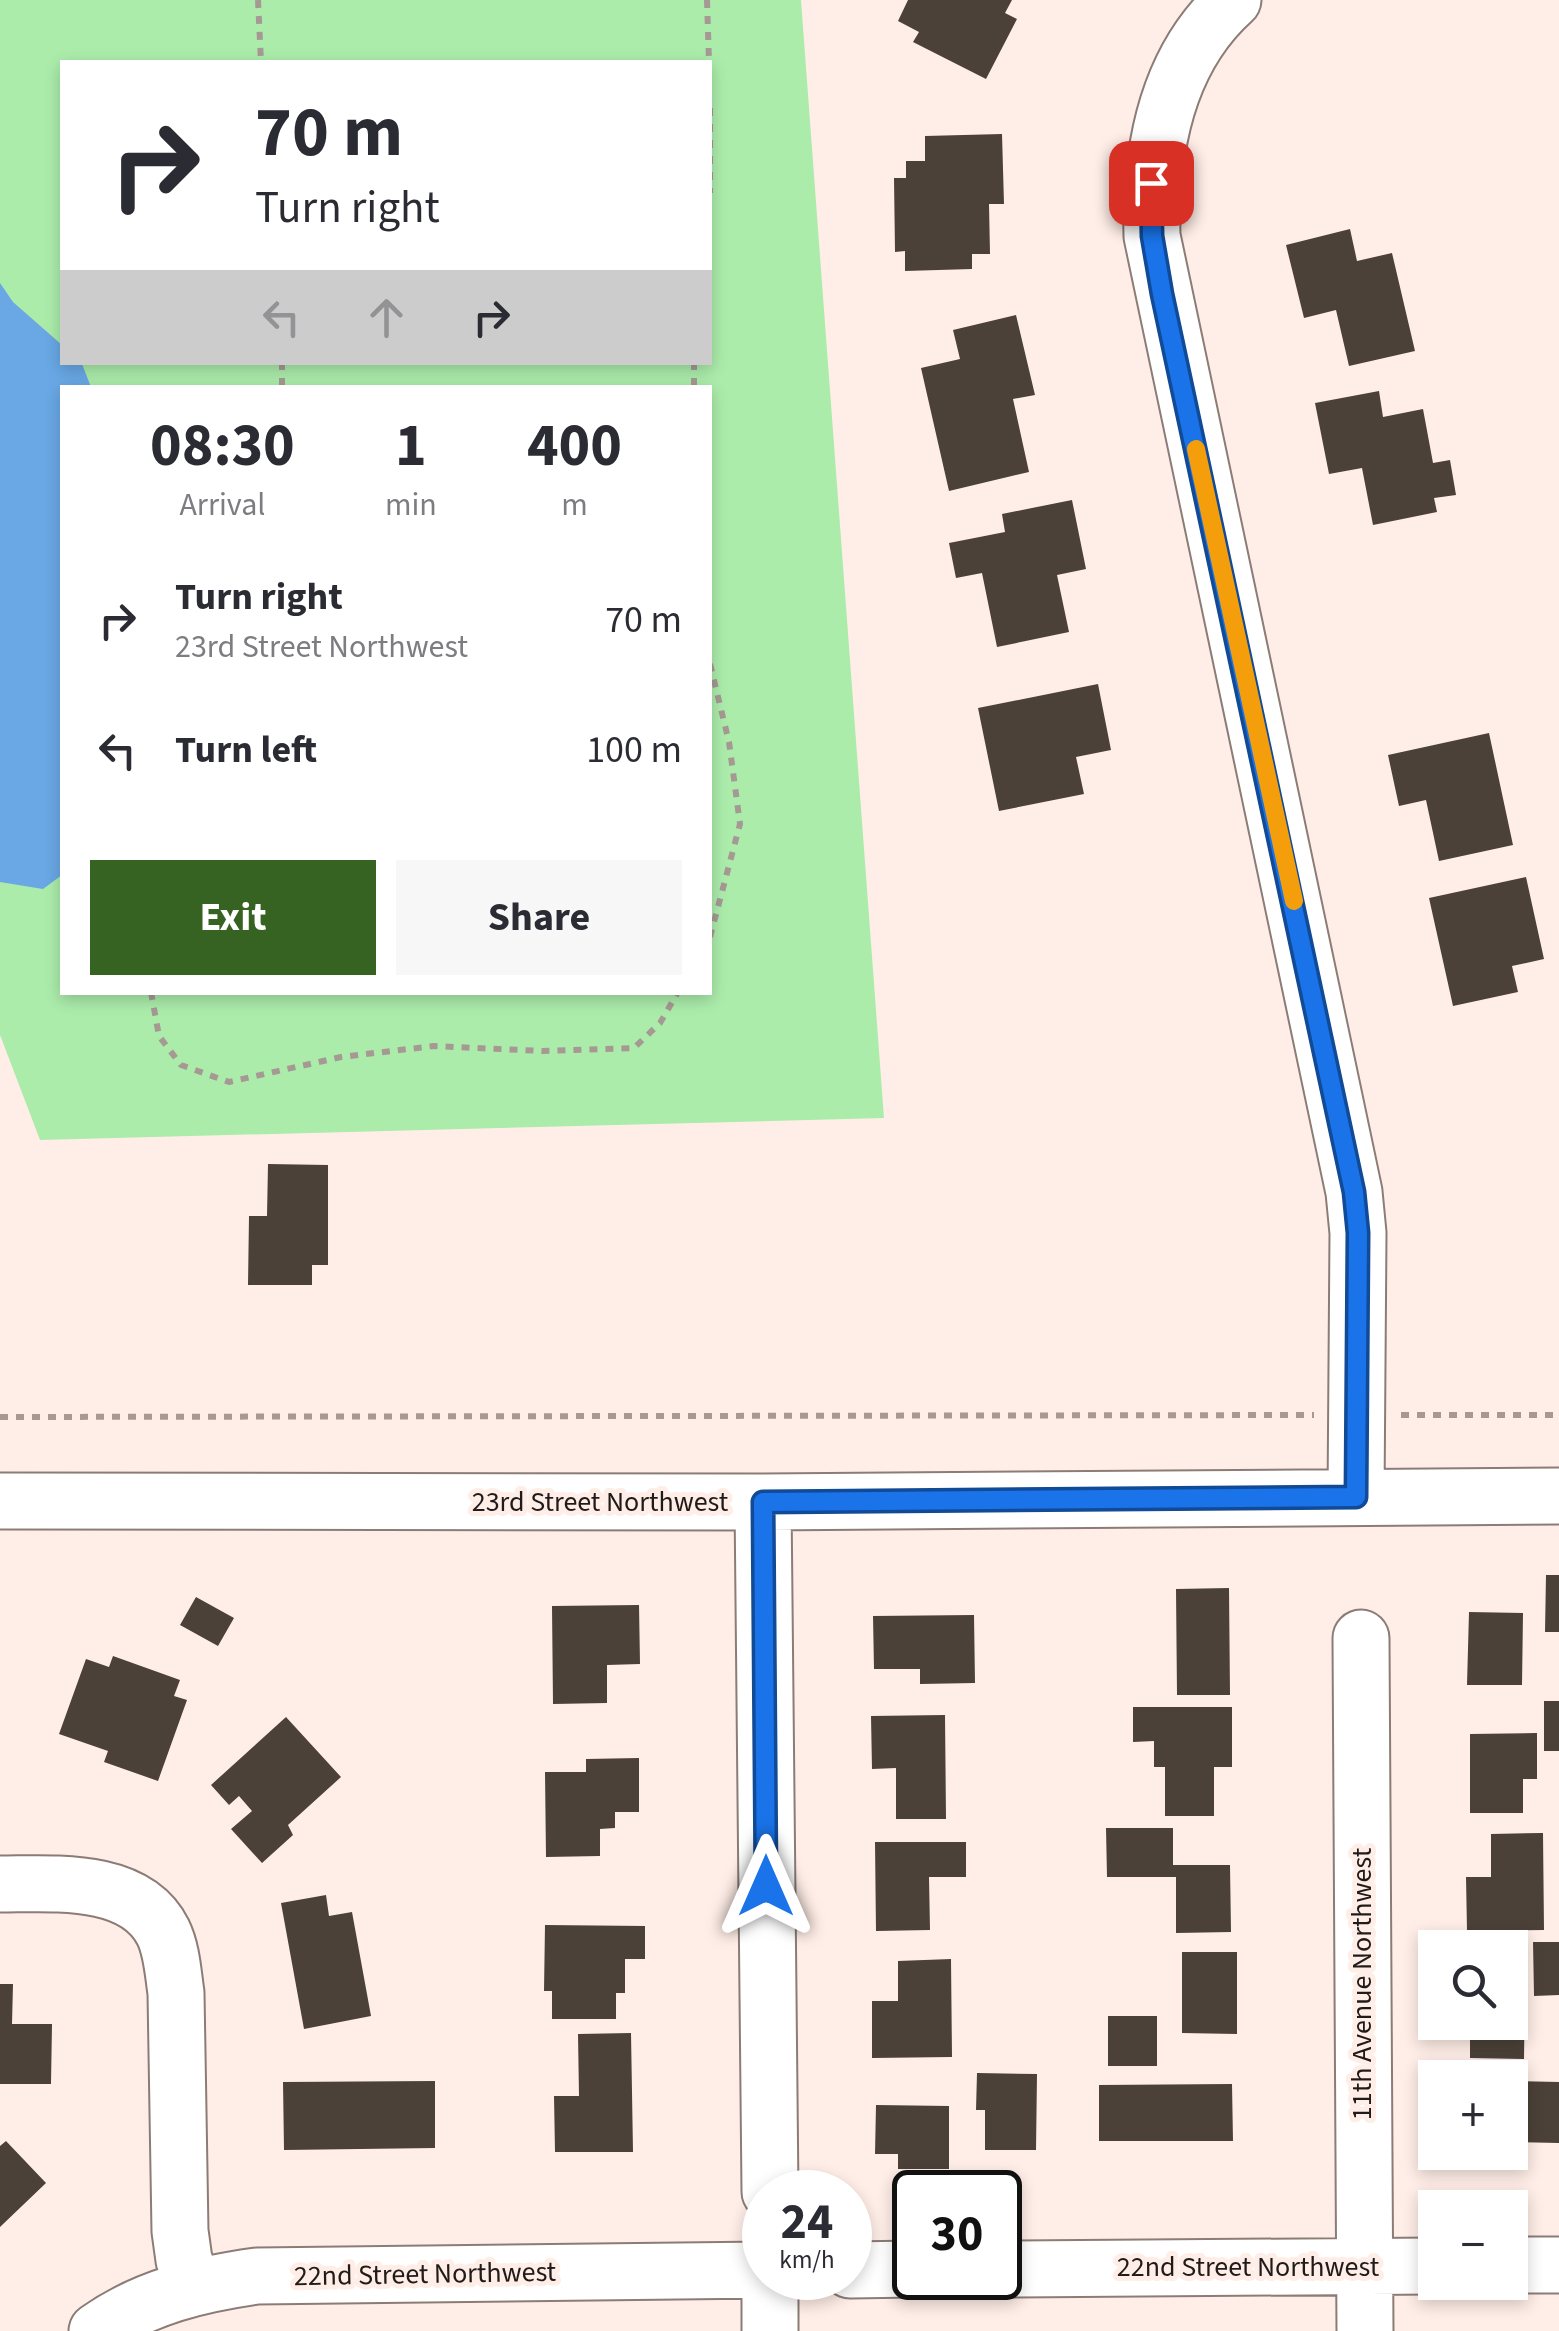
<!DOCTYPE html>
<html lang="en">
<head>
<meta charset="utf-8">
<style>
	:root { --surface:#fff; --page:#f7f7f7; --text:#2b2b33; --muted:#7c7c81; --accent:#366322 }
	body { margin:0; font-family:"Source Sans 3",sans-serif; background:var(--page); color:var(--text); height:100vh; display:flex; flex-direction:column; font-size:38px; white-space:nowrap }
	* { box-sizing:border-box; margin:0 }
	p { font-size:32px; color:var(--muted) }
	.icon { flex:none; width:55px; height:55px; fill:none; stroke:currentColor; stroke-width:2; stroke-linecap:round; stroke-linejoin:round }
	.map { position:relative; flex:1; overflow:hidden }
	.side { position:absolute; left:60px; top:385px; width:652px; height:610px; display:flex; flex-direction:column; background:var(--surface); border-radius:0px; box-shadow:0 5px 15px #0003 }
	.side>* { flex:none }
	.hud { position:absolute; left:60px; top:60px; width:652px; height:305px; border-radius:0px; box-shadow:0 5px 15px #0003; background:#fff; color:var(--text); overflow:hidden }
	.fabs { position:absolute; left:1418px; top:1930px; display:grid; gap:20px }
	.fabs a { display:grid; place-items:center; width:110px; height:110px; border-radius:0px; background:var(--surface); box-shadow:0 5px 15px #0003; font-size:50px }
	.speed { position:absolute; left:742px; top:2170px; display:flex; gap:20px; font-size:50px; font-weight:700; text-align:center }
	.speed>* { display:grid; place-content:center; width:130px; height:130px; border-radius:50%; background:var(--surface); box-shadow:0 5px 15px #0003; line-height:1 }
	.speed small { font-size:25px; font-weight:400 }
	.speed .limit { border:5px solid #111; border-radius:15px; background:#fff; color:#111 }
	.pin { position:absolute; display:grid; place-items:center; width:85px; height:85px; color:#fff; margin:-42px; border-radius:20px; box-shadow:0 5px 15px #0006 }
	.me { position:absolute; width:110px; margin:-55px; rotate:0deg; stroke-linejoin:round; filter:drop-shadow(0 0 8px #0008) }
	.turn { display:flex; align-items:center; gap:35px; height:210px; padding:0 30px; font-size:45px }
	.turn .icon { width:130px; height:130px; stroke-width:2.5 }
	.turn b { display:block; font-size:70px; line-height:85px }
	.lanes { display:flex; align-items:center; height:95px; padding:0 30px; background:#0003; justify-content:center; gap:50px; direction:ltr }
	.lanes .off { opacity:.35 }
	.eta { display:flex; justify-content:space-evenly; align-items:center; height:170px; text-align:center }
	.eta b { font-size:60px; font-weight:700; line-height:70px }
	.cta { display:flex; gap:20px; margin-top:auto; padding:20px 30px }
	.cta a { flex:1; height:115px; border-radius:0px; background:var(--accent); color:#fff; font-size:40px; font-weight:700; line-height:115px; text-align:center }
	.cta a+a { background:var(--page); color:var(--text) }
	ul { padding:0; list-style:none }
	li { display:flex; align-items:center; gap:30px; height:130px; padding:0 30px }
	li div { flex:1 }
	li b { display:block; font-size:38px }
	li em { font-style:normal }
	.map>svg:first-child { display:block }
</style>
</head>
<body>
<div class="map">
<svg width="1559" height="2331" viewBox="0 0 1559 2331">
	<rect width="100%" height="100%" fill="#ffeee7"/>
	<path fill="#abecab" fill-rule="evenodd" d="M0 0H801L884 1118 40 1140 0 1035ZM62 62H710V362H62ZM62 388H710V992H62Z"/>
	<path fill="#69a8e5" d="M0 283 13 302 62 345V362L82 364 91 387 62 388V875L43 889 0 882Z"/>
	<path fill="#4b4138" d="M908 0H1012L1005 13 1017 19 986 79 913 42 919 32 898 21Z
		M1002 134 1004 204H989L990 254H972V269L905 271V251L895 252 894 178H906V161H925V136Z
		M1350 229 1357 261 1392 253 1415 351 1349 366 1336 310 1304 318 1286 245Z
		M1016 315 1035 395 1013 399 1029 472 949 491 921 368 960 359 953 330Z
		M1379 391 1383 417 1423 409 1433 463 1450 460 1456 495 1434 498 1437 512 1373 525 1362 468 1329 474 1315 403Z
		M1072 500 1086 569 1057 575 1069 632 997 647 982 573 956 578 949 543 1005 532 1002 514Z
		M1098 684 1111 750 1076 757 1084 794 999 811 978 708Z
		M1489 733 1513 845 1439 861 1426 800 1399 806 1388 755Z
		M1526 877 1544 959 1512 966 1518 992 1453 1006 1429 898Z
		M268 1164 328 1165V1265H312V1285H248L249 1216H267Z
		M1546 1575H1559V1632H1545Z
		M1229 1588 1230 1695H1177L1176 1589Z
		M196 1597 234 1618 218 1646 180 1625Z
		M639 1605 640 1664 607 1665V1703L553 1704 552 1606Z
		M1469 1612 1523 1613 1522 1685H1467Z
		M974 1615 975 1683 920 1684V1669H874L873 1616Z
		M113 1656 180 1680 174 1696 187 1700 158 1781 104 1762 108 1751 59 1734 86 1659 109 1667Z
		M1544 1701H1559V1751H1544Z
		M1133 1707H1232V1767H1214V1816H1165V1767H1154V1741L1133 1742Z
		M945 1715 946 1819H896V1768L872 1769 871 1716Z
		M286 1717 341 1777 288 1825 293 1835 262 1863 231 1829 252 1811 239 1796 229 1805 211 1785Z
		M1537 1733V1779H1523V1813H1470V1734Z
		M639 1758V1812H615V1828L600 1829V1856L546 1857 545 1772H586V1759Z
		M1106 1828H1173V1865H1230L1231 1932 1176 1933V1877H1107Z
		M1543 1833 1544 1930 1467 1931 1466 1877H1491V1834Z
		M875 1842H966V1877H929L930 1930 876 1931Z
		M326 1895 329 1916 352 1912 371 2016 304 2029 281 1903Z
		M545 1925 645 1926V1959H625V1993H616V2019H552V1991H544Z
		M1533 1942H1559V1995L1534 1996Z
		M1182 1952H1237V2034L1182 2033Z
		M951 1959 952 2057 872 2058V2001H898V1961Z
		M0 1984H13L12 2024H52L51 2084H0Z
		M1510 1984H1525L1524 2059 1470 2058V2022H1510Z
		M1108 2016H1157V2066H1108Z
		M631 2033 633 2152H555L554 2096H579L578 2034Z
		M977 2073 1037 2074 1036 2150H985V2110H976Z
		M435 2081V2148L284 2150 283 2082Z
		M1510 2081 1559 2082V2143L1510 2142Z
		M1232 2084 1233 2141H1099V2085Z
		M876 2105 949 2106V2169H898V2154H875Z
		M6 2141 46 2183 0 2227V2146Z"/>
	<g fill="none" stroke-linecap="round" stroke-linejoin="round">
		<g stroke="#8b7c76" stroke-width="59">
			<path id="minor" d="M1233 0C1166 60 1150 150 1152 236L1354 1192 1358 1233 1356 1497
				M0 1501 763 1502 1559 1496
				M763 1502 770 2192
				M1361 1638 1365 2331
				M0 1884C52 1884 135 1876 163 1932 172 1950 173 1973 176 1993L180 2231 184 2260 194 2285
				M1510 2265H1559
				M1000 2269 1435 2266
				M850 2270 915 2269
				M770 2278V2331
				M97 2331C145 2297 200 2284 257 2276L765 2270"/>
		</g>
		<path stroke="#a69994" stroke-width="6" stroke-dasharray="8 8" stroke-linecap="butt" d="M258 0 261 62
			M707 0 709 62
			M710 108V193
			M282 362V388
			M694 362V388
			M710 664 729 742 740 824 710 937
			M151 992 159 1036 181 1065 229 1082 341 1057 434 1046 542 1051 634 1048 660 1023 678 992
			M1401 1415H1559
			M0 1417 1314 1415"/>
		<use href="#minor" stroke="#fff" stroke-width="55"/>
	</g>
	<g fill="none" stroke-linecap="round" stroke-linejoin="round">
		<g stroke="#114b97" stroke-width="25">
			<path id="route" d="M766 1886 763 1502 1356 1497 1358 1233 1354 1192 1162 294 1152 236 1151 183"/>
		</g>
		<use href="#route" stroke="#1a73e8" stroke-width="18"/>
		<path stroke="#f59e0b" stroke-width="18" d="M1196 449 1294 901"/>
	</g>
	<g text-anchor="middle" dominant-baseline="central" stroke-width="10" stroke-linejoin="round" paint-order="stroke">
		<g font-size="28" fill="#201a18" stroke="#ffeee7">
			<text x="600" y="1502">23rd Street Northwest</text>
			<text transform="translate(1362 1984) rotate(-90)">11th Avenue Northwest</text>
			<text x="1248" y="2267">22nd Street Northwest</text>
			<text transform="translate(425 2274) rotate(-1)">22nd Street Northwest</text>
		</g>
	</g>
</svg>
<div class="fabs">
<a><svg class="icon" aria-label="search" viewBox="0 0 24 24"><circle cx="10" cy="10" r="6"/><path d="M15 15l6 6"/></svg></a>
<a>+</a>
<a>−</a>
</div>
<div class="speed"><div>24<small>km/h</small></div><div class="limit">30</div></div>
<div class="pin" style="left:1151px;top:183px;background:#d93025"><svg class="icon" aria-label="arrive" viewBox="0 0 24 24"><path d="M6 21V4h12l-3 4 3 4H6"/></svg></div>
<svg class="me" style="left:766px;top:1886px" viewBox="-20 -20 40 40"><path d="M0-17L14 15 0 8-14 15z" fill="#1a73e8" stroke="#fff" stroke-width="4"/></svg>
<div class="hud">
<div class="turn"><svg class="icon" aria-label="right" viewBox="0 0 24 24"><path d="M7 20v-9h11M14 6l5 5-5 5"/></svg><div><b>70 m</b>Turn right</div></div>
<div class="lanes"><svg class="icon off" aria-label="left" viewBox="0 0 24 24"><path d="M17 20v-9H6M10 6l-5 5 5 5"/></svg><svg class="icon off" aria-label="ahead" viewBox="0 0 24 24"><path d="M12 20V5M6 11l6-6 6 6"/></svg><svg class="icon" aria-label="right" viewBox="0 0 24 24"><path d="M7 20v-9h11M14 6l5 5-5 5"/></svg></div>
</div>
<section class="side">
<div class="eta">
<div><b>08:30</b><p>Arrival</p></div>
<div><b>1</b><p>min</p></div>
<div><b>400</b><p>m</p></div>
</div>
<ul>
<li><svg class="icon" aria-label="right" viewBox="0 0 24 24"><path d="M7 20v-9h11M14 6l5 5-5 5"/></svg><div><b>Turn right</b><p>23rd Street Northwest</p></div><em>70 m</em></li>
<li><svg class="icon" aria-label="left" viewBox="0 0 24 24"><path d="M17 20v-9H6M10 6l-5 5 5 5"/></svg><div><b>Turn left</b></div><em>100 m</em></li>
</ul>
<div class="cta"><a>Exit</a><a>Share</a></div>
</section>
</div>
</body>
</html>
